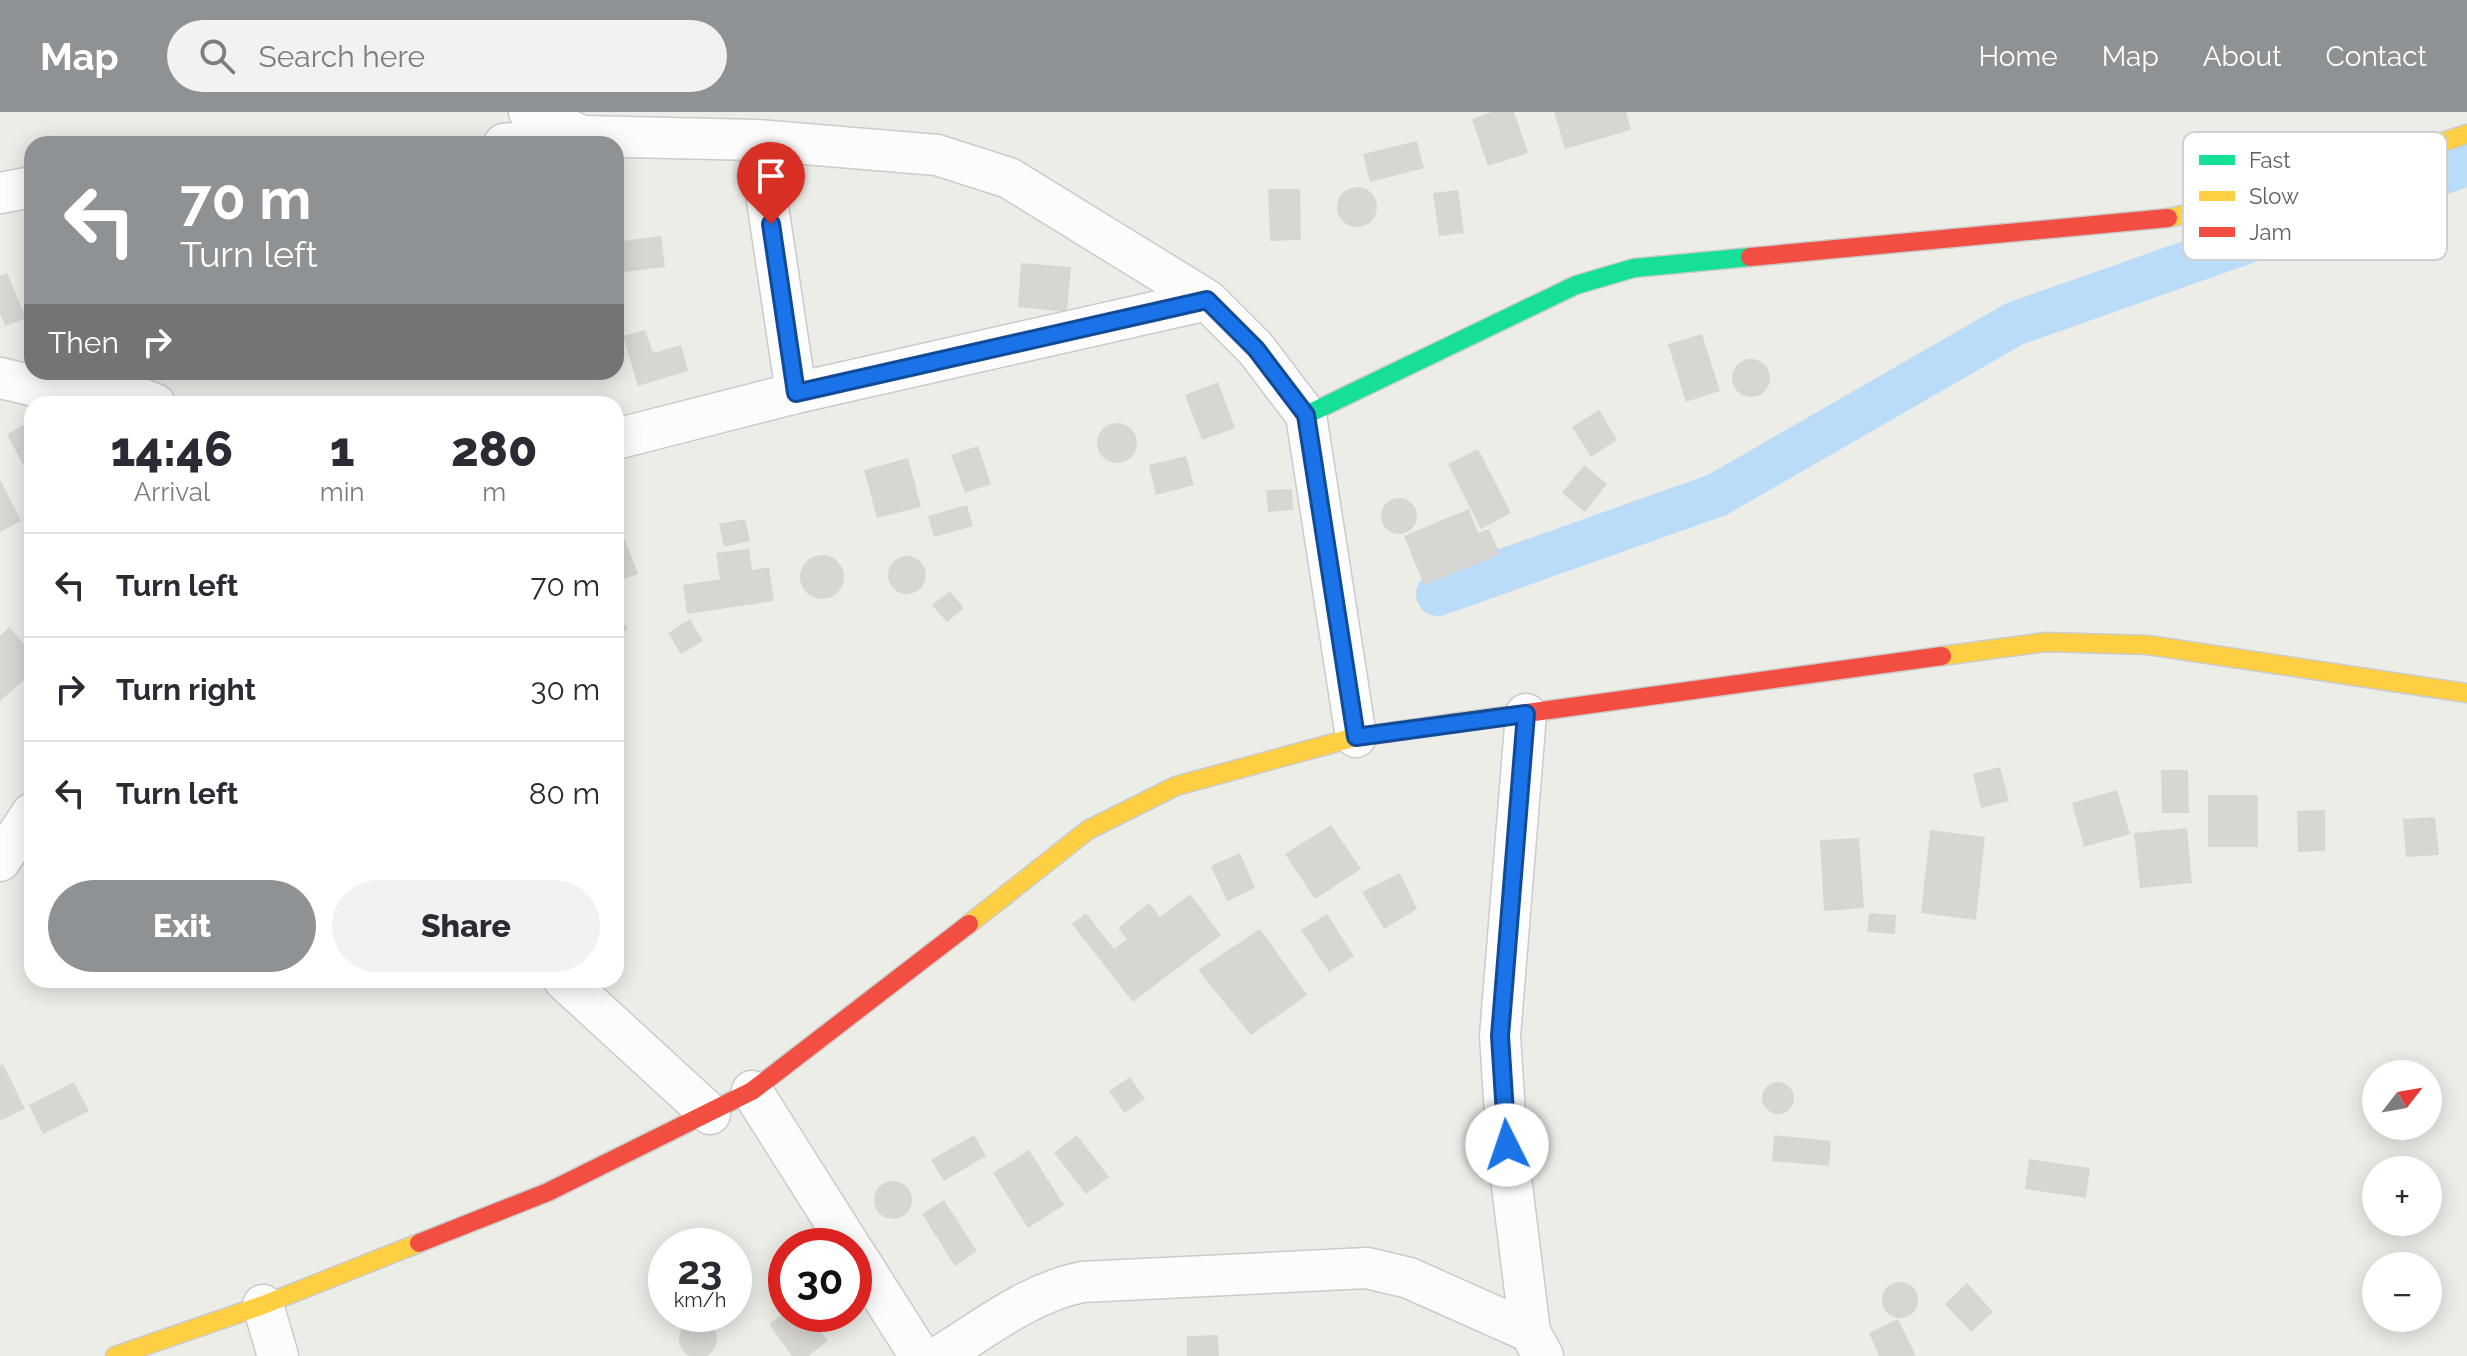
<!DOCTYPE html>
<html lang="en">
<head>
<meta charset="utf-8">
<style>
	:root { --surface:#fff; --page:#f2f2f3; --text:#2b2b33; --muted:#7c7c81; --line:#e1e1e2; --accent:#8f9294 }
	body { margin:0; font-family:Raleway,sans-serif; background:var(--page); color:var(--text); height:100vh; display:flex; flex-direction:column; font-size:30px; white-space:nowrap }
	* { box-sizing:border-box; margin:0 }
	p { font-size:26px; color:var(--muted) }
	.icon { flex:none; width:44px; height:44px; fill:none; stroke:currentColor; stroke-width:2; stroke-linecap:round; stroke-linejoin:round }
	.map { position:relative; flex:1; overflow:hidden }
	.panel { position:absolute; left:24px; top:284px; width:600px; height:592px; display:flex; flex-direction:column; background:var(--surface); border-radius:24px; box-shadow:0 4px 20px #0003 }
	.panel>* { flex:none }
	.top-card { position:absolute; left:24px; top:24px; width:600px; height:244px; border-radius:24px; box-shadow:0 4px 20px #0003; background:#8f9294; color:#fff; overflow:hidden }
	.needle { width:52px; rotate:59deg }
	.tools { position:absolute; left:2362px; top:948px; display:grid; gap:16px }
	.tools a { display:grid; place-items:center; width:80px; height:80px; border-radius:50%; background:var(--surface); box-shadow:0 4px 20px #0003; font-size:40px }
	.speed { position:absolute; left:648px; top:1116px; display:flex; gap:16px; font-size:40px; font-weight:700; text-align:center }
	.speed>* { display:grid; place-content:center; width:104px; height:104px; border-radius:50%; background:var(--surface); box-shadow:0 4px 20px #0003; line-height:1 }
	.speed small { font-size:20px; font-weight:400 }
	.speed .limit { border:12px solid #d22; background:#fff; color:#111 }
	.pin { position:absolute; display:grid; place-items:center; width:68px; height:68px; color:#fff; margin:-82px -34px; border-radius:50% 50% 50% 0; rotate:-45deg; box-shadow:0 0 8px #0007 }
	.pin .icon { rotate:45deg }
	.me { position:absolute; width:88px; margin:-44px; rotate:356deg; stroke-linejoin:round; filter:drop-shadow(0 0 6px #0008) }
	.turn { display:flex; align-items:center; gap:28px; height:168px; padding:0 24px; font-size:36px }
	.turn .icon { width:104px; height:104px; stroke-width:2.5 }
	.turn b { display:block; font-size:56px; line-height:68px }
	.then { display:flex; align-items:center; height:76px; padding:0 24px; background:#0003; gap:16px; font-size:30px }
	.eta { display:flex; justify-content:space-evenly; align-items:center; height:136px; text-align:center }
	.eta b { font-size:48px; font-weight:800; line-height:56px }
	.action { display:flex; gap:16px; margin-top:auto; padding:16px 24px }
	.action a { flex:1; height:92px; border-radius:48px; background:var(--accent); color:#fff; font-size:32px; font-weight:800; line-height:92px; text-align:center }
	.action a+a { background:var(--page); color:var(--text) }
	ul { padding:0; list-style:none }
	li { display:flex; align-items:center; gap:24px; height:104px; padding:0 24px; border-top:2px solid var(--line) }
	li div { flex:1 }
	li b { display:block; font-size:30px }
	li em { font-style:normal }
	header { display:flex; align-items:center; gap:48px; box-sizing:border-box; height:112px; padding:0 40px; background:var(--accent); color:#fff }
	header strong { font-size:38px }
	nav { display:flex; gap:44px; margin-inline-start:auto; font-size:28px }
	.search { width:560px; height:72px; background:var(--page); display:flex; align-items:center; gap:20px; box-sizing:border-box; padding:0 28px; border-radius:44px; color:var(--muted); font-size:30px }
	.map>svg:first-child { display:block }
</style>
</head>
<body>
<header>
<strong>Map</strong>
<div class="search"><svg class="icon" aria-label="search" viewBox="0 0 24 24"><circle cx="10" cy="10" r="6"/><path d="M15 15l6 6"/></svg>Search here</div>
<nav><a>Home</a><a>Map</a><a>About</a><a>Contact</a></nav>
</header>
<div class="map">
<svg width="2467" height="1244" viewBox="0 0 2467 1244">
	<rect width="100%" height="100%" fill="#edede8"/>
	<g fill="none" stroke-linecap="round" stroke-linejoin="round">
		<path stroke="#bbdcf8" stroke-width="44" d="M1438 482 1717 383 2014 212 2467 52"/>
	</g>
	<path fill="#d7d6d3" d="M1492 0H1514L1528 41 1488 54 1472 7Z
		M1554 0H1626L1631 18 1565 37Z
		M1417 29 1424 56 1370 70 1363 42Z
		M1337 95a20 20 0 1 1 40 0a20 20 0 1 1-40 0Z
		M1268 77H1300L1301 128 1270 129Z
		M1458 78 1464 121 1439 124 1433 81Z
		M661 124 665 155 616 161V130Z
		M1021 151 1071 155 1067 200 1018 195Z
		M7 161 26 206 5 214 0 202V164Z
		M645 218 653 241 681 233 688 259 638 274 623 224Z
		M1702 222 1720 279 1686 290 1668 232Z
		M1732 266a19 19 0 1 1 38 0a19 19 0 1 1-38 0Z
		M1218 270 1235 316 1202 328 1185 283Z
		M1599 298 1617 328 1591 345 1572 315Z
		M30 310 32 357 27 360 7 322Z
		M1097 331a20 20 0 1 1 40 0a20 20 0 1 1-40 0Z
		M978 334 991 372 965 381 951 343Z
		M1478 337 1511 401 1481 417 1448 352Z
		M1186 344 1194 373 1156 383 1149 353Z
		M908 346 921 395 877 406 864 358Z
		M1584 353 1607 372 1585 400 1562 381Z
		M0 367 21 409 0 420Z
		M1292 377 1293 398 1268 400 1266 378Z
		M1381 404a18 18 0 1 1 36 0a18 18 0 1 1-36 0Z
		M967 393 973 414 934 425 928 404Z
		M1469 397 1478 421 1489 417 1500 442 1424 473 1404 424Z
		M745 407 750 429 724 435 719 412Z
		M621 417 638 462 616 470V419Z
		M749 437 752 458 769 455 774 489 687 502 683 473 720 467 716 441Z
		M800 465a22 22 0 1 1 44 0a22 22 0 1 1-44 0Z
		M888 463a19 19 0 1 1 38 0a19 19 0 1 1-38 0Z
		M950 479 964 496 947 510 932 493Z
		M616 505 628 516 616 530Z
		M690 507 703 529 681 542 668 521Z
		M9 515 32 541V561L0 589V524Z
		M2000 655 2009 689 1981 696 1973 662Z
		M2161 658H2188L2189 701H2162Z
		M2117 678 2130 722 2084 735 2072 691Z
		M2208 683H2258V735H2208Z
		M2325 698V739L2298 740 2297 699Z
		M2435 705 2439 743 2406 745 2403 707Z
		M1331 713 1361 757 1315 787 1285 742Z
		M2187 716 2192 771 2140 776 2134 721Z
		M1930 718 1985 725 1976 808 1921 801Z
		M1859 726 1864 796 1824 799 1820 728Z
		M1240 741 1255 776 1227 789 1211 754Z
		M1400 761 1417 797 1384 817 1362 780Z
		M1190 782 1221 823 1133 890 1072 812 1086 801 1114 837 1127 827 1118 816 1149 791 1160 805Z
		M1869 801 1896 803 1895 822 1867 820Z
		M1327 802 1354 844 1329 860 1301 818Z
		M1260 817 1307 883 1251 923 1198 858Z
		M3 952 25 997 0 1009V953Z
		M1130 965 1145 987 1124 1001 1109 979Z
		M1762 986a16 16 0 1 1 32 0a16 16 0 1 1-32 0Z
		M74 970 89 999 43 1022 29 993Z
		M974 1023 986 1044 944 1069 931 1048Z
		M1077 1023 1109 1065 1086 1082 1054 1041Z
		M1774 1023 1831 1029 1829 1054 1772 1049Z
		M1029 1038 1064 1093 1028 1116 993 1061Z
		M2029 1047 2090 1056 2086 1086 2025 1077Z
		M874 1088a19 19 0 1 1 38 0a19 19 0 1 1-38 0Z
		M944 1088 977 1139 955 1154 922 1102Z
		M1882 1188a18 18 0 1 1 36 0a18 18 0 1 1-36 0Z
		M1967 1171 1993 1200 1971 1220 1945 1192Z
		M786 1199V1202H808L828 1229 808 1244H792L769 1212Z
		M1898 1207 1916 1244H1879L1869 1221Z
		M679 1227a19 19 0 1 1 38 0a19 19 0 1 1-38 0Z
		M1218 1223 1219 1244H1187V1224Z"/>
	<g fill="none" stroke-linecap="round" stroke-linejoin="round">
		<g stroke="#cacbca" stroke-width="43">
			<path id="street" d="M529 0 582 24 758 28 937 43 1009 66 1207 188 1256 237 1306 303 1356 625
				M758 28 796 281
				M504 32 578 24
				M0 81 32 75
				M0 266 65 281 105 273 155 292
				M616 327 796 281 1207 188
				M1526 602 1500 924 1507 1033 1530 1220 1543 1244
				M0 749 32 701
				M564 868 710 1002
				M752 979 850 1134
				M854 1140 920 1244
				M263 1193 278 1244
				M940 1244C985 1216 1029 1181 1082 1170L1367 1156 1409 1166 1530 1220"/>
		</g>
		<g stroke="#cbcbcb" stroke-width="21">
			<path id="fast" d="M1306 303 1576 173 1634 156 1750 145"/>
		</g>
		<g stroke="#cbcbcb" stroke-width="21">
			<path id="slow" d="M2168 106 2286 81 2467 22
				M1942 544 2046 530 2148 533 2467 581
				M969 812 1088 718 1176 674 1356 625 1447 612
				M115 1244 263 1193 419 1131"/>
		</g>
		<g stroke="#cbcbcb" stroke-width="21">
			<path id="jam" d="M1750 145 2168 106
				M1447 612 1942 544
				M419 1131 548 1080 752 979 969 812"/>
		</g>
		<use href="#street" stroke="#fcfcfc" stroke-width="40"/>
		<use href="#fast" stroke="#16e098" stroke-width="18"/>
		<use href="#slow" stroke="#ffcf43" stroke-width="18"/>
		<use href="#jam" stroke="#f24e42" stroke-width="18"/>
	</g>
	<g fill="none" stroke-linecap="round" stroke-linejoin="round">
		<g stroke="#114b97" stroke-width="20">
			<path id="route" d="M771 112 796 281 1207 188 1256 237 1306 303 1356 625 1526 602 1500 924 1507 1033"/>
		</g>
		<use href="#route" stroke="#1a73e8" stroke-width="14"/>
	</g>
	<rect x="2183" y="20" width="264" height="128" rx="12" fill="#fff" stroke="#ced0d1" stroke-width="2"/>
	<rect x="2199" y="43" width="36" height="10" fill="#16e098"/>
	<rect x="2199" y="79" width="36" height="10" fill="#ffcf43"/>
	<rect x="2199" y="115" width="36" height="10" fill="#f24e42"/>
	<g font-size="22" fill="#5d6166">
		<text x="2249" y="56">Fast</text>
		<text x="2249" y="92">Slow</text>
		<text x="2249" y="128">Jam</text>
	</g>
</svg>
<div class="tools">
<a><svg class="needle" viewBox="-14 -14 28 28"><path d="M0-13l5 13h-10z" fill="#e53935"/><path d="M0 13l5-13h-10z" fill="#7c7c81"/></svg></a>
<a>+</a>
<a>−</a>
</div>
<div class="speed"><div>23<small>km/h</small></div><div class="limit">30</div></div>
<div class="pin" style="left:771px;top:112px;background:#d93025"><svg class="icon" aria-label="arrive" viewBox="0 0 24 24"><path d="M6 21V4h12l-3 4 3 4H6"/></svg></div>
<svg class="me" style="left:1507px;top:1033px" viewBox="-20 -20 40 40"><circle r="19" fill="#fff"/><path d="M0-13L10 11 0 6-10 11z" fill="#1a73e8"/></svg>
<div class="top-card">
<div class="turn"><svg class="icon" aria-label="left" viewBox="0 0 24 24"><path d="M17 20v-9H6M10 6l-5 5 5 5"/></svg><div><b>70 m</b>Turn left</div></div>
<div class="then">Then<svg class="icon" aria-label="right" viewBox="0 0 24 24"><path d="M7 20v-9h11M14 6l5 5-5 5"/></svg></div>
</div>
<section class="panel">
<div class="eta">
<div><b>14:46</b><p>Arrival</p></div>
<div><b>1</b><p>min</p></div>
<div><b>280</b><p>m</p></div>
</div>
<ul>
<li><svg class="icon" aria-label="left" viewBox="0 0 24 24"><path d="M17 20v-9H6M10 6l-5 5 5 5"/></svg><div><b>Turn left</b></div><em>70 m</em></li>
<li><svg class="icon" aria-label="right" viewBox="0 0 24 24"><path d="M7 20v-9h11M14 6l5 5-5 5"/></svg><div><b>Turn right</b></div><em>30 m</em></li>
<li><svg class="icon" aria-label="left" viewBox="0 0 24 24"><path d="M17 20v-9H6M10 6l-5 5 5 5"/></svg><div><b>Turn left</b></div><em>80 m</em></li>
</ul>
<div class="action"><a>Exit</a><a>Share</a></div>
</section>
</div>
</body>
</html>
